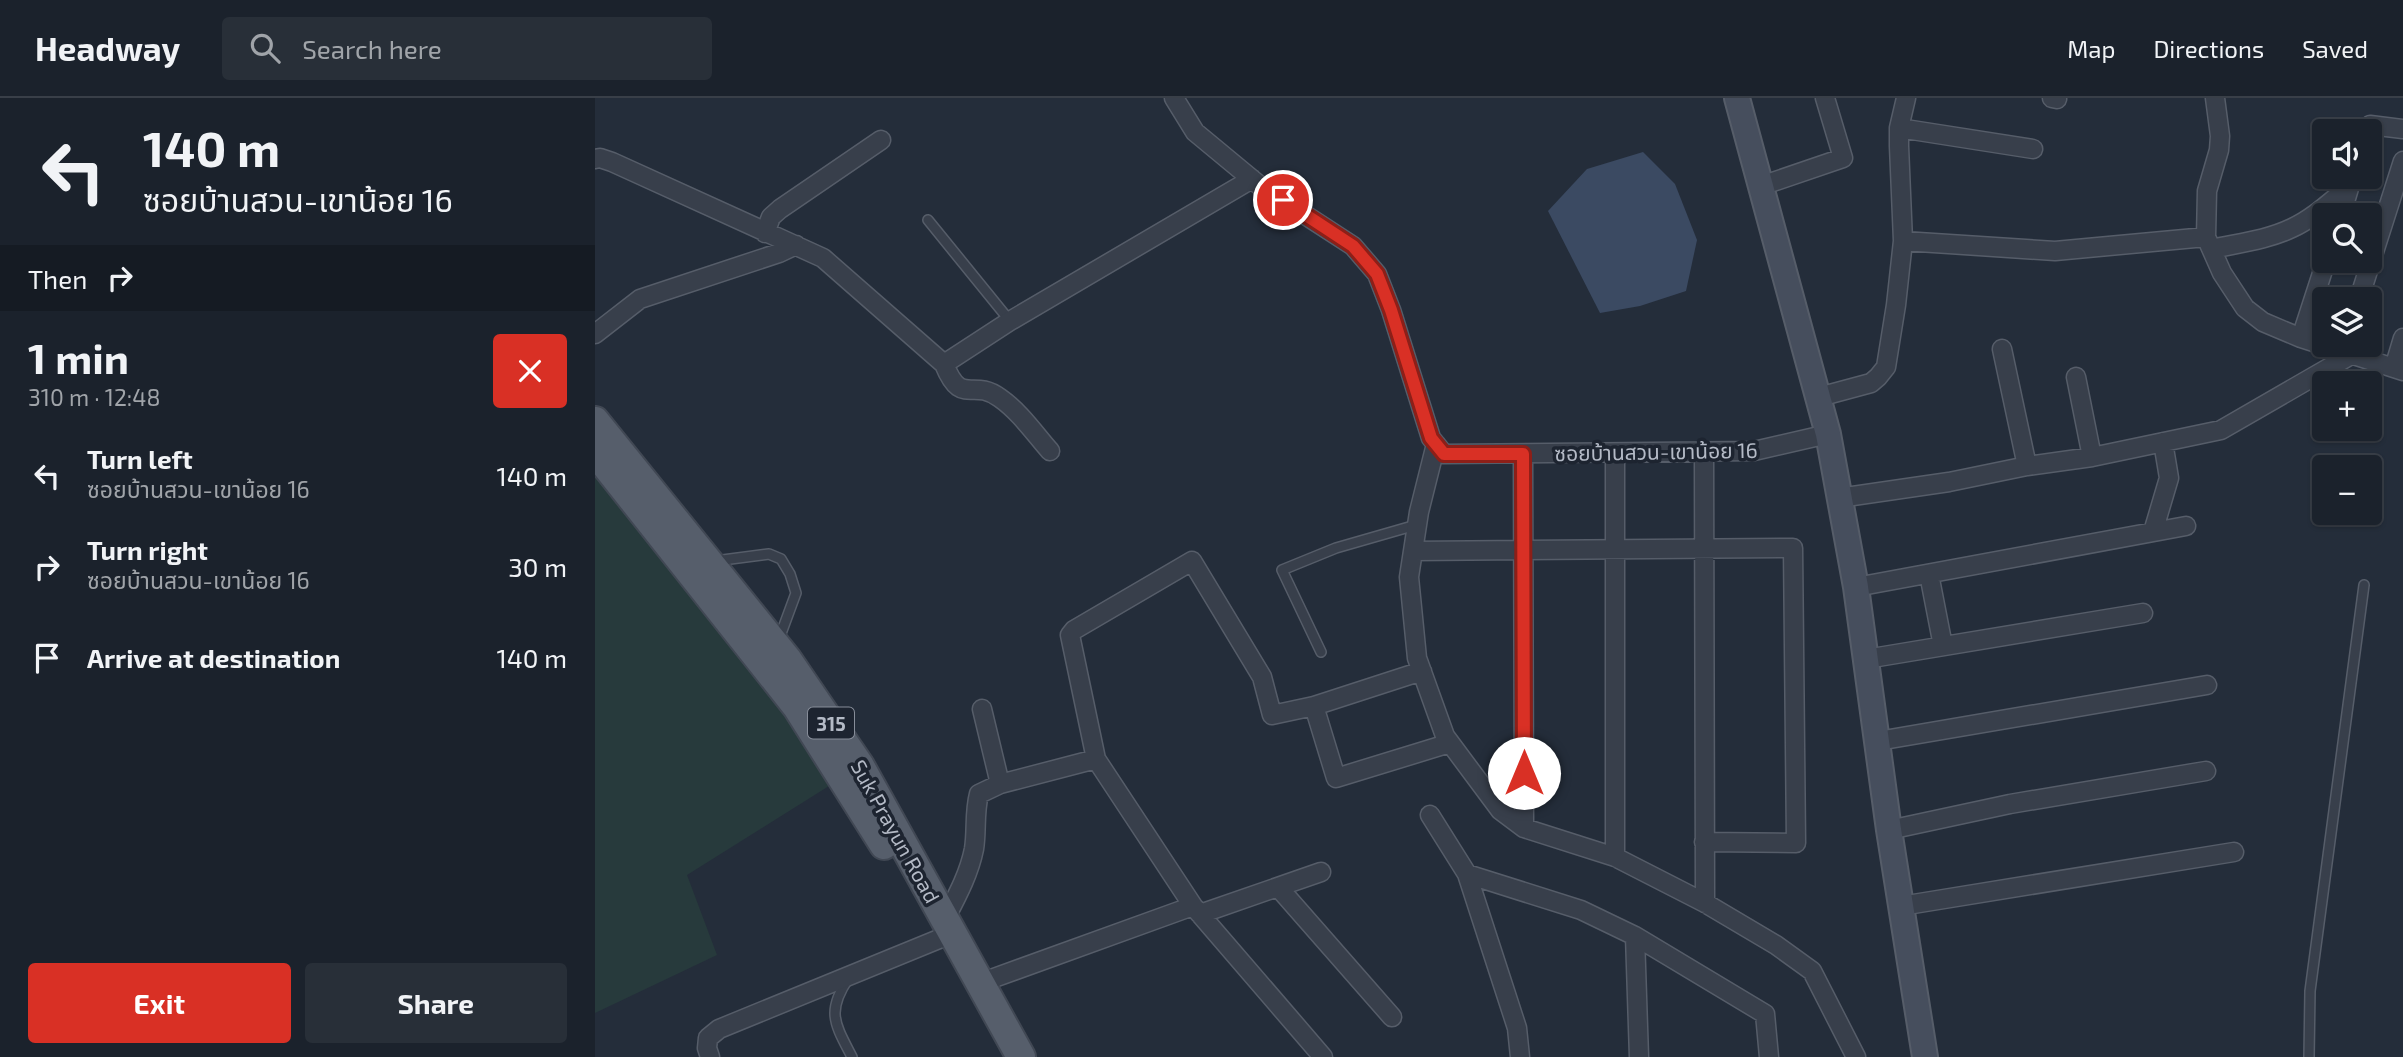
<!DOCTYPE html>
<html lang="en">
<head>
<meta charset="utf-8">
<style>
	:root { --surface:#1b222c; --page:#282f38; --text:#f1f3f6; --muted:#a0a4a9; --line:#393f48; --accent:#d93025 }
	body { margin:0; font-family:"Exo 2","Noto Sans Thai",sans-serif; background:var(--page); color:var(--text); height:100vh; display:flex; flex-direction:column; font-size:26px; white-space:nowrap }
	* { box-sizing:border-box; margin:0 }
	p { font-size:23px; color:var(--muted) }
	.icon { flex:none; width:38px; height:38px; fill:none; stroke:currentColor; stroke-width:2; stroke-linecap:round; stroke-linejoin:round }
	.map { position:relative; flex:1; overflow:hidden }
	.drawer { display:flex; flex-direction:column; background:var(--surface); width:595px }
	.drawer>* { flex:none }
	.guide { background:#1b222c; color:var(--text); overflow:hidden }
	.buttons { position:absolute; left:1717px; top:21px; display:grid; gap:14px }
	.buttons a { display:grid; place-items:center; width:70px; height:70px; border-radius:7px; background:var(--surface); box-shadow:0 2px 5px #0004,0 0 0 2px var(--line); font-size:35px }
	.pin { position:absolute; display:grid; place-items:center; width:60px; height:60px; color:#fff; margin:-30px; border:4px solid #fff; border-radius:50%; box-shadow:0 2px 7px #0007 }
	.me { position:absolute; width:77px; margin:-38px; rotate:0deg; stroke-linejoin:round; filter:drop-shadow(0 0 5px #0008) }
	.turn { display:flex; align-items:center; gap:24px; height:147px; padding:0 28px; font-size:32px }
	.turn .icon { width:91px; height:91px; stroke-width:2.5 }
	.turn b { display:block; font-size:49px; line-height:60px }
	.then { display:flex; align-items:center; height:66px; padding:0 28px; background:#0003; gap:14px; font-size:26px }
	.round { display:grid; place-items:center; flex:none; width:74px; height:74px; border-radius:7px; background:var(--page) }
	.headline { display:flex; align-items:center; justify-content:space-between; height:119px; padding:0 28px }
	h1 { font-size:42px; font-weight:700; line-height:52px }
	.button { display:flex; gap:14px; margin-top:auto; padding:14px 28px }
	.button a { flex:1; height:80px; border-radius:7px; background:var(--accent); color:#fff; font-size:28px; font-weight:700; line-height:80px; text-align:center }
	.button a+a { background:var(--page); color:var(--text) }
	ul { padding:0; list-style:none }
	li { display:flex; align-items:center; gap:21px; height:91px; padding:0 28px }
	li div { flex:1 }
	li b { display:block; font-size:26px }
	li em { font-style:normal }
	header { display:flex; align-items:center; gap:42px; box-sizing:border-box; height:98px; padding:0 35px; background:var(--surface); border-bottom:2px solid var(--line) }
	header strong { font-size:33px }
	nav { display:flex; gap:38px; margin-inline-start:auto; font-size:24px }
	.search { width:490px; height:63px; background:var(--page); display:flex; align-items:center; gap:18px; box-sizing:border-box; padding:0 24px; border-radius:7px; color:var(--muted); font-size:26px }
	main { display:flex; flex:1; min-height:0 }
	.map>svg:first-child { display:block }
</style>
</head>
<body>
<header>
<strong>Headway</strong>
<div class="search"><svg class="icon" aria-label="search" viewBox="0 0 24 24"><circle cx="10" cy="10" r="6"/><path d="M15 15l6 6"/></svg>Search here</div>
<nav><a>Map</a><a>Directions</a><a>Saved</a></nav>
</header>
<main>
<section class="drawer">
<div class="guide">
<div class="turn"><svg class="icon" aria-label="left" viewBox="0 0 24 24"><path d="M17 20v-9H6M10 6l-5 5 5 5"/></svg><div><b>140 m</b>ซอยบ้านสวน-เขาน้อย 16</div></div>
<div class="then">Then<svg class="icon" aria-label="right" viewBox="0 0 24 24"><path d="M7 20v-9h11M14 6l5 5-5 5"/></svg></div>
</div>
<div class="headline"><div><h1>1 min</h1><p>310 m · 12:48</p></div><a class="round" style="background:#d93025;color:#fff"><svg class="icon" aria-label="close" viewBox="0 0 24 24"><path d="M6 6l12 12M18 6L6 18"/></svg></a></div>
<ul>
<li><svg class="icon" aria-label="left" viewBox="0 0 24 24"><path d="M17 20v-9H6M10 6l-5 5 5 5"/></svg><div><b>Turn left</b><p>ซอยบ้านสวน-เขาน้อย 16</p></div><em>140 m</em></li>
<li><svg class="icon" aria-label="right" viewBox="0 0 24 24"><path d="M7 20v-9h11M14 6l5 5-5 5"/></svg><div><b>Turn right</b><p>ซอยบ้านสวน-เขาน้อย 16</p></div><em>30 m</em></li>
<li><svg class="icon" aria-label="arrive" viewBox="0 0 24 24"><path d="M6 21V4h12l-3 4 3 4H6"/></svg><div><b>Arrive at destination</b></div><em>140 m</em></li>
</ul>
<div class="button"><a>Exit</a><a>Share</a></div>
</section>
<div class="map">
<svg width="1808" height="959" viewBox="0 0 1808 959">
	<rect width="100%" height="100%" fill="#242d3a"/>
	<path fill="#273a3c" d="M0 372 242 683 92 777 122 857 0 915Z"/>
	<path fill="#3b4a62" d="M1048 54 1080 86 1102 142 1091 193 1045 208 1005 215 953 113 992 71Z"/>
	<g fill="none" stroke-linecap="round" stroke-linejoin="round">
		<g stroke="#565d69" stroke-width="12">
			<path id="lane" d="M333 122 415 223
				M120 463 174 456 186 461 195 476 201 495 184 541
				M726 554 687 472 741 450 821 427
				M253 881C231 914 240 926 257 959
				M1714 959 1715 893 1769 487"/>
		</g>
		<g stroke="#565d69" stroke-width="21">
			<path id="street" d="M579 0 600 34 664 87 758 148 782 176 796 212 836 340 849 356 1159 353 1233 336
				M1457 0 1462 1
				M1620 0 1625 38 1624 52 1612 93 1611 139 1627 175 1650 210 1668 224 1706 240 1808 273
				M1304 30 1438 51
				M1773 33 1775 27 1808 31
				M0 61 5 60 17 64 228 160 349 266C367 310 376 279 405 300 425 314 440 336 455 353
				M1166 88 1248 60 1230 0
				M1746 117 1755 87
				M170 135 176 119 185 111 286 42
				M1308 143 1460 153 1611 139
				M1617 151C1644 145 1672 142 1697 130 1719 120 1737 102 1756 87
				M1764 201 1808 63
				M0 236 45 201 184 155 201 147
				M1706 240 1731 163
				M1407 251 1432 368 1497 359 1626 332 1756 257
				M349 266 415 223 657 81
				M1799 270 1808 240
				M1481 279 1497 359
				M1224 299 1276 285 1283 279 1291 269 1301 207 1308 143 1304 48V30L1311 0
				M841 346 824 414 814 479 822 560 850 638 905 712 929 730 1020 759 1110 805 1181 847 1217 873 1261 959
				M1109 353 1110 805
				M1020 355V759
				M928 356 929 730
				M1244 400 1354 384 1432 368
				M1558 434 1574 380 1568 344
				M818 453 1198 450 1201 745 1109 744
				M1334 476 1348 548
				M1261 489 1591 428
				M1271 561 1548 515
				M719 608 741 680 855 645
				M387 611 405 686
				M1283 643 1612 587
				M835 717 872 776 922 930 925 959
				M1294 732 1415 706 1611 673
				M872 776 986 812 1040 838 1170 916 1174 959
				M683 789 797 919
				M1306 808 1639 754
				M605 816 726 774
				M350 821C362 798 374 776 379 751 382 733 379 715 384 696L405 686 501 661
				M1040 838 1044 959
				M385 885 598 808
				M115 959 112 950 113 940 124 931 344 841
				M728 959 598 808 501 661 475 537 479 532 597 463 667 579 677 617 719 608 827 573"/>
		</g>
		<g stroke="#565d69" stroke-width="28">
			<path id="secondary" d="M1142 0 1233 336 1261 489 1294 732 1330 959"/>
		</g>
		<g stroke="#414854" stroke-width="32">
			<path id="primary" d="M0 323 192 561 265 668 426 959
				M0 354 202 609 289 747"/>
		</g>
		<use href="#lane" stroke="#383f4b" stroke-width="9"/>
		<use href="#street" stroke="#383f4b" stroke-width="18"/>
		<use href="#secondary" stroke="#464e5d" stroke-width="24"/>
		<use href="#primary" stroke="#565e6b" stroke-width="28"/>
	</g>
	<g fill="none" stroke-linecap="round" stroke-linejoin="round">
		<g stroke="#8d1f18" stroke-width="18">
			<path id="route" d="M688 102 758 148 782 176 796 212 836 340 849 356H928L929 675"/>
		</g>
		<use href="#route" stroke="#d93025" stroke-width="12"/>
	</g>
	<g text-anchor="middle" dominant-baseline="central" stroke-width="7" stroke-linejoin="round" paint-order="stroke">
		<rect fill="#1d2430" stroke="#878d99" stroke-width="2" x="213" y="609.5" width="46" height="31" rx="5"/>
		<g font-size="19" font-weight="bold" fill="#b4bac6">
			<text x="236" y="625">315</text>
		</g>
		<g font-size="21" fill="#b4bac6" stroke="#1d2430">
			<text transform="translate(1061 353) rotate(-1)">ซอยบ้านสวน-เขาน้อย 16</text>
			<text transform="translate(301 733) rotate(61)">Suk Prayun Road</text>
		</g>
	</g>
</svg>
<div class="buttons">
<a><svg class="icon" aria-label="sound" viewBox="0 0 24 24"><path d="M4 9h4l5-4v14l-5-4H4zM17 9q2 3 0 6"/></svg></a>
<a><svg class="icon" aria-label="search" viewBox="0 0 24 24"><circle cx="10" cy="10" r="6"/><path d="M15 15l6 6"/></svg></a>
<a><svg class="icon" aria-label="layers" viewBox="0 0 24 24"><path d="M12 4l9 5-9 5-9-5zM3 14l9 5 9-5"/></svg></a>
<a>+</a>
<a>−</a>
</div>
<div class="pin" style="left:688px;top:102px;background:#d93025"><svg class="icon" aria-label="arrive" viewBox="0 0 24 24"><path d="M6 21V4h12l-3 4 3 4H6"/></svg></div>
<svg class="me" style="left:929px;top:675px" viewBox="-20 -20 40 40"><circle r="19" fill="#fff"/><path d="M0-13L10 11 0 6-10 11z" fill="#d93025"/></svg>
</div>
</main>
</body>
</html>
